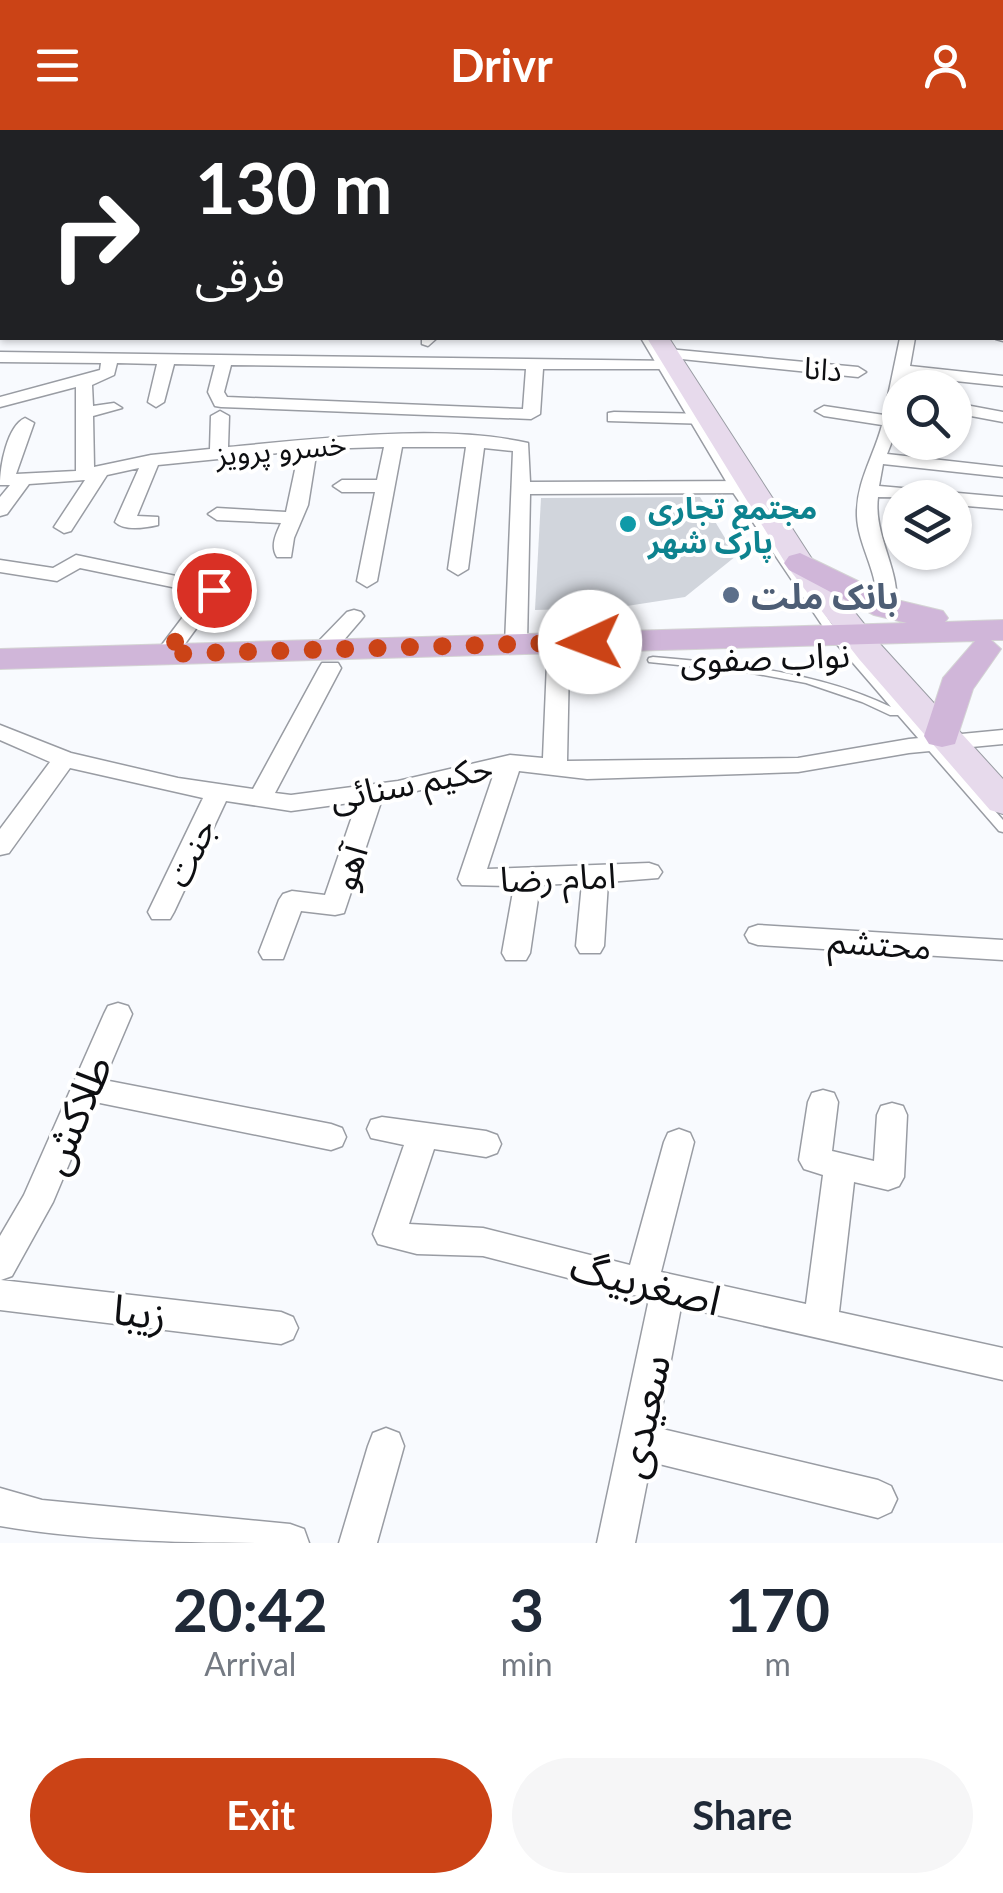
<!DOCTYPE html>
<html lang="en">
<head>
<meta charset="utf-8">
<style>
	:root { --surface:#fff; --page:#f6f6f7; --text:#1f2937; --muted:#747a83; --accent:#cb4316 }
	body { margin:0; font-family:Lato,"Noto Sans Arabic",sans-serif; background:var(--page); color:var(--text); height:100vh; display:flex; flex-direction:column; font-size:38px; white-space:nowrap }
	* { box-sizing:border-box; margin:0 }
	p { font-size:32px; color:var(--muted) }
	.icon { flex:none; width:55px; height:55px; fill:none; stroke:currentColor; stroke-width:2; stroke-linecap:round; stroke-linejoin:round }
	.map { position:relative; height:1413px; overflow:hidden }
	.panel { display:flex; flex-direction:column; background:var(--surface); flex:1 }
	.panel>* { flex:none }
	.banner { position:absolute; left:0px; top:0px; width:1005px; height:210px; box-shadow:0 2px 8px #0004; background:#202124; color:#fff; overflow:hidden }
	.controls { position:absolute; left:882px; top:240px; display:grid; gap:20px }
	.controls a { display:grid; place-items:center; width:90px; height:90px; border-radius:50%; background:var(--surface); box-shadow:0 2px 8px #0004; font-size:50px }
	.pin { position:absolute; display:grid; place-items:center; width:85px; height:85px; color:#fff; margin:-42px; border:5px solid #fff; border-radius:50%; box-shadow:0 2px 10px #0007 }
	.me { position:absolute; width:110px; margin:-55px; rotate:268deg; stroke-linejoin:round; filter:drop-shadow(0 0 8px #0008) }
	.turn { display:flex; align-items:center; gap:35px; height:210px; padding:0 30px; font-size:45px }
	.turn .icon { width:130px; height:130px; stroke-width:2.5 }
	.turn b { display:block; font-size:70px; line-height:85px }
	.eta { display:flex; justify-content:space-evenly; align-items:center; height:170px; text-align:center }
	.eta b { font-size:60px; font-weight:700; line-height:70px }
	.action { display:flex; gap:20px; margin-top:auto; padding:20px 30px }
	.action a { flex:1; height:115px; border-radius:60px; background:var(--accent); color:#fff; font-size:40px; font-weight:700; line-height:115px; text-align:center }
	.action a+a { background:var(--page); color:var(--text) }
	header { display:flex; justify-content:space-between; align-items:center; height:130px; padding:0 30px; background:var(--accent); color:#fff; font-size:45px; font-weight:700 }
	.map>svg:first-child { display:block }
</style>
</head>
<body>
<header><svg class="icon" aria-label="menu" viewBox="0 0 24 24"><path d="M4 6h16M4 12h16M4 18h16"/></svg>Drivr<svg class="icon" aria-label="person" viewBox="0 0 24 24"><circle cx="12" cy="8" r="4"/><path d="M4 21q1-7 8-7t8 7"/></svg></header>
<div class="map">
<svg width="1003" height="1413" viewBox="0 0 1003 1413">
	<rect width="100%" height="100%" fill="#f8fafe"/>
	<path fill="#d1d5dc" d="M700 367 736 426 685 467 614 478 535 480 541 368Z"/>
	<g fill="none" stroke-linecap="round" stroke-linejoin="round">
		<g stroke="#999ca3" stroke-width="3">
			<path id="service" d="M511 0H517L518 2H512Z
				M641 208H649L740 358 837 502 1003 690V702L999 701 898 585H890L862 572 806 553 747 542 649 532 648 530 649 528 653 527C735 534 816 541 891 577L828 504 730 358Z"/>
		</g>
		<g stroke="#999ca3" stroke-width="3">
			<path id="minor" d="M263 0H292L293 2H265Z
				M410 0H422L423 1 409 2Z
				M707 0H719V2H707Z
				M2 24V33L0 34V25Z
				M1002 29H1003V37H1002Z
				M0 54H2V62H0Z
				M1002 56H1003V64H1002Z
				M1002 83H1003V91H1002Z
				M0 87H2L1 98H0Z
				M1002 103H1003V111H1002Z
				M0 163H2V171H0Z
				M1002 165H1003V173H1002Z
				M1002 201 1003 211 996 209 1002 208Z
				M422 208H437L428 216 422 214Z
				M900 208H915L910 236 1003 246V256L908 246 906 258H900V291L887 324 1003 337V347L883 334 879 356 1003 367V379L955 375V368L878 367C873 406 901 440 896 478L886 484 876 478C881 446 858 417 857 386 856 352 874 326 882 295L824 286 815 281 824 276 884 285Z
				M668 219 858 237 866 242 858 247 662 227 660 224Z
				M0 222 675 231 683 236 681 239H543L540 284 531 289 221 277 215 276 208 262 215 235 174 234 164 272 156 277 148 272 157 234 117 233 114 245 92 255 93 276 114 273 122 278 93 286 94 337 151 325 210 319 211 286 220 281 229 286 228 317C318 309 440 293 528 313L530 352 752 351 761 357 752 363 530 364 527 514 516 520 505 514 513 321 484 318 468 439 458 445 448 439 466 317H402L377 451 367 457 357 451 375 362H342L333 356 342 350H377L384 317 317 319 308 375 294 408 291 427H277C270 416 276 404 281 393L217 390 208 384 217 378 286 382 299 321 158 335 137 386 158 387V395C145 398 124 401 115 392L139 338 107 345 71 401 64 403 54 397 85 350 29 354 7 384 0 386V367L10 355H0C0 336 7 296 25 288L34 293 16 344 76 341V257L0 277V267L100 240 101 233 0 232ZM231 235 526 239 523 279 227 267 224 262Z
				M955 273 1003 282V292L955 283Z
				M614 282 710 284 719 289 710 294 608 291V283Z
				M76 425 214 454 224 460 174 529 166 530 155 524 201 463 80 438 57 451 0 442V430L53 438Z
				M354 480 361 482 364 486 361 490 331 525H315L312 520 315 515 347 482Z
				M558 526 569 533 567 631 798 628 909 609 1003 600V614L909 623 798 642 587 649 519 641 487 739 649 733 658 736 662 742 658 748 608 752 604 816 600 823H580L576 816 582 753 540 755 530 823 526 830H506L502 823 514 756 462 755 458 749 494 643 382 669 344 783 335 785 301 781 283 829H263L259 822 279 770 283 764 292 761 325 765 357 672 291 681 226 671 174 782 170 789H152L148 782 203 668 70 638 9 723 0 725V699L50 632 0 610V595L71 623 178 648 253 659 319 538 322 533H338L341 538 275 663 291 665 398 651 510 625 543 628 547 533Z
				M758 795 1003 810V830L758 815 749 812 745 805 749 798Z
				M118 873 128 876 132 884 104 950 331 994 342 998 346 1007 342 1016 331 1020 95 972 53 1072 12 1146 1 1150 281 1182 293 1187 298 1198 293 1209 281 1214 0 1180V1106L24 1065 104 884 108 876Z
				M823 960 834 963 838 972 832 1021 874 1031 877 985 881 976 892 973 903 976 907 985 904 1047 899 1056 888 1060 854 1052 839 1182 1003 1218V1250L681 1177 658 1298 878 1350 891 1356 897 1369 891 1382 878 1388 651 1332 635 1413H597L649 1169 483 1126 417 1124 378 1114 373 1104 404 1015 371 1008 367 999 371 990 382 987 486 1001 497 1005 501 1014 497 1023 486 1027 434 1019 409 1094 483 1098 630 1135 664 1012 668 1003 679 999 690 1003 694 1012 661 1142 806 1174 823 1045 804 1039 799 1030 808 972 812 963Z
				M386 1298 399 1303 404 1316 377 1413H339L368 1316 373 1303Z
				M0 1358 42 1370 290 1394 304 1399 309 1413C207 1413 99 1413 0 1396Z"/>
		</g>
		<g stroke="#999ca3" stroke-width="3">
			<path id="tertiary" d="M869 0H900L902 2H871Z
				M1002 13 1003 14V24H1002Z"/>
		</g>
		<g stroke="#999ca3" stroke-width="2">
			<path id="secondary" d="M515 0H533L535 2H517Z
				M647 208H669L812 429 881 515 1003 649V684L990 680 859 529 789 439Z"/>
		</g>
		<g stroke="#d4d4d4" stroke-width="2">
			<path id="primary" d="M800 423 897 470 943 481 948 488 945 492 1003 490V510H991L1001 519 973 559 955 614 942 617 929 614 924 606 943 548 975 511 0 539V519L907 493 874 485 789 440 784 433 789 426Z"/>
		</g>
		<use href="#service" fill="#fff" fill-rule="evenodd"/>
		<use href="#minor" fill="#fff" fill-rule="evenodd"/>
		<use href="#tertiary" fill="#fff" fill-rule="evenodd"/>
		<use href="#secondary" fill="#e7daec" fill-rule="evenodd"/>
		<use href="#primary" fill="#d0b6d9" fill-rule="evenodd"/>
	</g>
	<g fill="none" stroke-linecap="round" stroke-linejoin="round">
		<path stroke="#cb4316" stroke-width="18" stroke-dasharray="0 32.4" d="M214 460 166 524 590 512"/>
	</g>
	<circle fill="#0f9aa8" stroke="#fff" stroke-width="4" cx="628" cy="394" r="10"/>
	<circle fill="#5c6f8a" stroke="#fff" stroke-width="4" cx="731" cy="465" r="10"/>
	<g text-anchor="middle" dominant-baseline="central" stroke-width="8" stroke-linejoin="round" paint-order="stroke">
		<g font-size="30" fill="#0e0f12" stroke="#fff">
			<text transform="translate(823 238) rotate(5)">دانا</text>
			<text transform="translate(281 318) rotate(-5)">خسرو پرویز</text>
		</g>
		<g font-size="30" font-weight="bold" fill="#0d838f" stroke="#fff" text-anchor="start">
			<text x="648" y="377">مجتمع تجاری<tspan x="648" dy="34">پارک شهر</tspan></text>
		</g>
		<g font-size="35" font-weight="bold" fill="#4e5e75" stroke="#fff" text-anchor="start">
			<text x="751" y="465">بانک ملت</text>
		</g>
		<g font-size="35" fill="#0e0f12" stroke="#fff">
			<text transform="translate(765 526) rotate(-2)">نواب صفوی</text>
			<text transform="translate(411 651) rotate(-11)">حکیم سنائی</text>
			<text transform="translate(189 722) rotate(-65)">جنت</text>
			<text transform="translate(348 737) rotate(-72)">آهو</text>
			<text transform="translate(558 746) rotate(-2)">امام رضا</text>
			<text transform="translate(880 812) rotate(4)">محتشم</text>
		</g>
		<g font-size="42" fill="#0e0f12" stroke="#fff">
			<text transform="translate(74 984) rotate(-67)">طلاکش</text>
			<text transform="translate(646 1152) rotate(14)">اصغربیگ</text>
			<text transform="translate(140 1181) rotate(7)">زیبا</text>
			<text transform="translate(642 1286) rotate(-78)">سعیدی</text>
		</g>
	</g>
</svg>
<div class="controls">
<a><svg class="icon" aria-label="search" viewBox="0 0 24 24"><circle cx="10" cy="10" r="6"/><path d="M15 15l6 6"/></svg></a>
<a><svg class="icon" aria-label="layers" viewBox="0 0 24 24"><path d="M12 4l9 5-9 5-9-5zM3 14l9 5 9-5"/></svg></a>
</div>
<div class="pin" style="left:214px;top:460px;background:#d93025"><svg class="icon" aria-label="arrive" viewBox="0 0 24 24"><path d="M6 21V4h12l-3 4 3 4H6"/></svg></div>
<svg class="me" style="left:590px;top:512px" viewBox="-20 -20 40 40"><circle r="19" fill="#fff"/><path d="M0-13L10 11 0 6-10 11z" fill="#cb4316"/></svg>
<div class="banner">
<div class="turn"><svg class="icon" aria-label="right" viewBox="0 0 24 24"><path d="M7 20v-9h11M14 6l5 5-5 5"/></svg><div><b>130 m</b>فرقی</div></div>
</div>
</div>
<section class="panel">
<div class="eta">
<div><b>20:42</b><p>Arrival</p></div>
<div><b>3</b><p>min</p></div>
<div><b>170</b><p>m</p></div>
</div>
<div class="action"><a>Exit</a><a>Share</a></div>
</section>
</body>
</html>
